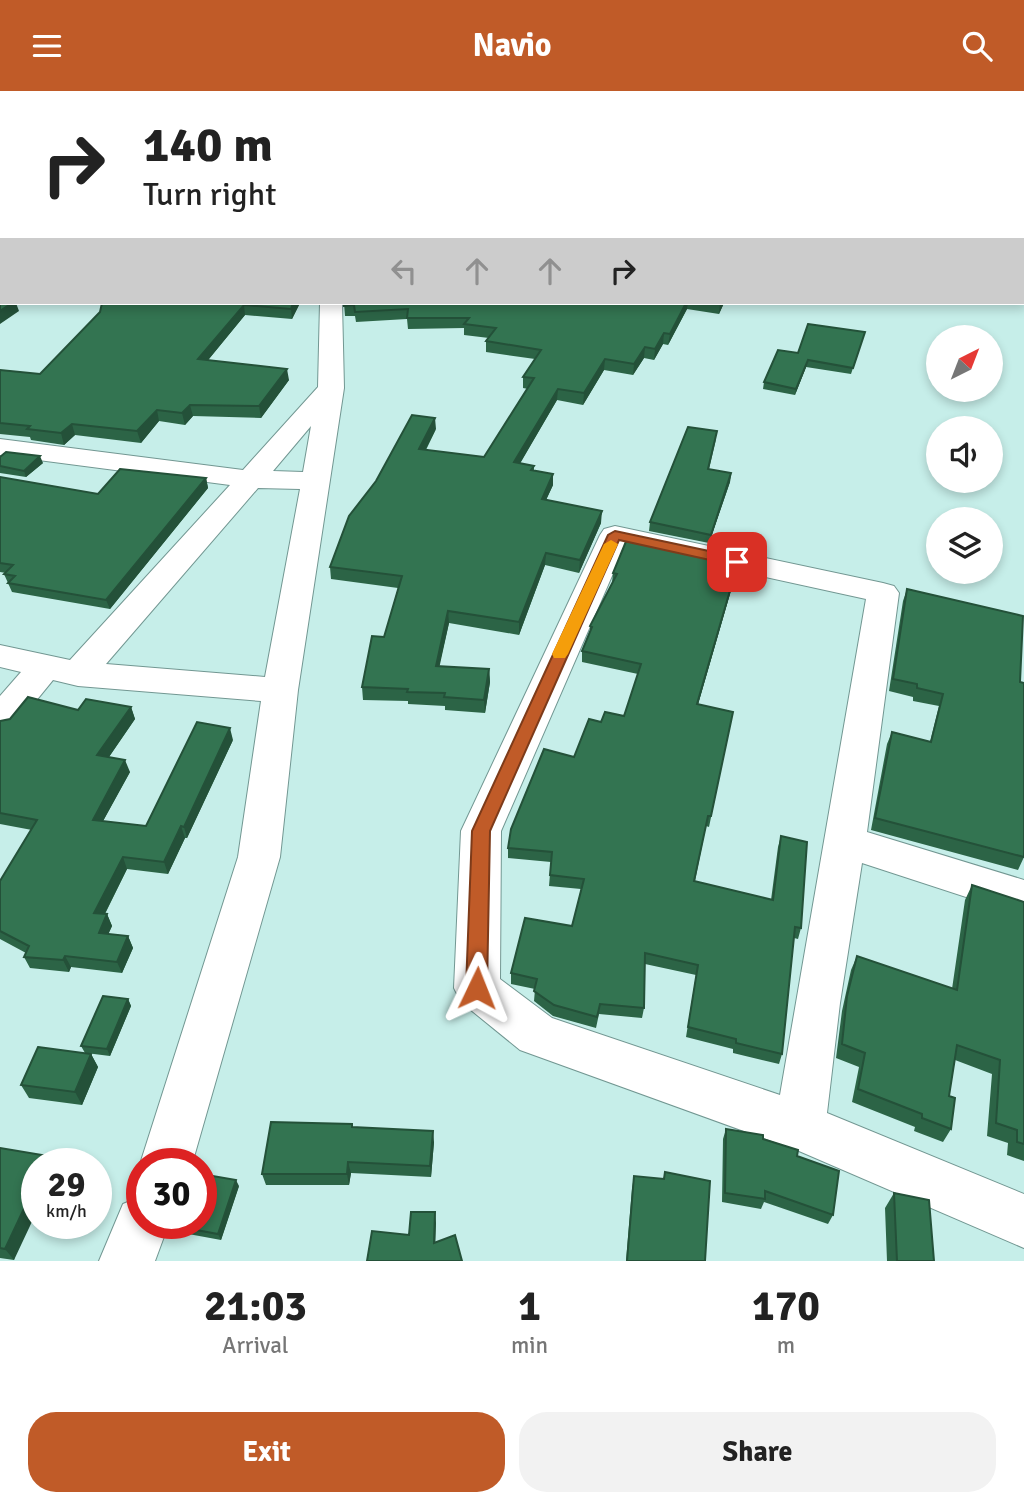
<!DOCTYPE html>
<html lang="en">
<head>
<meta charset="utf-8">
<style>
	:root { --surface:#fff; --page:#f2f2f2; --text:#222; --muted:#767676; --accent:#c05b28 }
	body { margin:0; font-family:Signika,sans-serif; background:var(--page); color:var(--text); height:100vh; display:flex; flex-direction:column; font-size:26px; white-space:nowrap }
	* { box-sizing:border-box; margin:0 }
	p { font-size:23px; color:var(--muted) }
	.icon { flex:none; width:38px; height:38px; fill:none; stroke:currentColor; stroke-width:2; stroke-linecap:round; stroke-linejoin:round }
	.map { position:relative; height:1170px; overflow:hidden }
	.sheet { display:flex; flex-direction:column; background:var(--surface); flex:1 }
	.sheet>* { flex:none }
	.banner { position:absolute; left:0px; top:0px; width:1026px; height:214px; box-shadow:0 4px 10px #0003; background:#fff; color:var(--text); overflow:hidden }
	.needle { width:46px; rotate:42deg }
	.buttons { position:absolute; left:926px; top:234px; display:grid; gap:14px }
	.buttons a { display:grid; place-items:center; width:77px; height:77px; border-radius:50%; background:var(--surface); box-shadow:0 4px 10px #0003; font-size:35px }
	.speed { position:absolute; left:21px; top:1057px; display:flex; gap:14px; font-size:35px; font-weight:700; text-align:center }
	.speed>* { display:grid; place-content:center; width:91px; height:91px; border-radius:50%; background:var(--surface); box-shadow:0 4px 10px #0003; line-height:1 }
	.speed small { font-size:18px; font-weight:400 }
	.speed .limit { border:10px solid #d22; background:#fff; color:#111 }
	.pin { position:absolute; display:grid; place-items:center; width:60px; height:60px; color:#fff; margin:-30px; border-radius:14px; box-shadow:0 4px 10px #0006 }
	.me { position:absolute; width:77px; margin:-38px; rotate:2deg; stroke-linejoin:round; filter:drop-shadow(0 0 5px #0008) }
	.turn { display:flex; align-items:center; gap:24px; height:147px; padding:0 28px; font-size:32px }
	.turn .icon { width:91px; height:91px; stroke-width:2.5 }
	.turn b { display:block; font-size:49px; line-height:60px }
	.lanes { display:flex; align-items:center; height:66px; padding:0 28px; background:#0003; justify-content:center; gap:35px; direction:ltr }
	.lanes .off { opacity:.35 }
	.eta { display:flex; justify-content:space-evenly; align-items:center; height:119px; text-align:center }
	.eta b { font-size:42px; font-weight:700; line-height:49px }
	.button { display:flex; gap:14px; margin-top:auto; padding:14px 28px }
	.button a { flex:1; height:80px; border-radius:28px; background:var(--accent); color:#fff; font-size:28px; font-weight:700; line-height:80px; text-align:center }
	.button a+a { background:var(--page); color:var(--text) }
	header { display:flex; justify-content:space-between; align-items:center; height:91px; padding:0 28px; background:var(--accent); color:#fff; font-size:32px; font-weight:700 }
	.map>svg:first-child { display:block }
</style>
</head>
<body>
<header><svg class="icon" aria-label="menu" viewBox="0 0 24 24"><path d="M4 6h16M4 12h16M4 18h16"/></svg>Navio<svg class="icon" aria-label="search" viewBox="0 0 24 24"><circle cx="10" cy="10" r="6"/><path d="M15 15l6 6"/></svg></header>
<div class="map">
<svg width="1024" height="1170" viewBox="0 0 1024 1170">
	<rect width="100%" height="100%" fill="#c6eee9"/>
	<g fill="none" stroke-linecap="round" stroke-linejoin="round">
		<g stroke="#729792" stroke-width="2">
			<path id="minor" d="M320 212H342L344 297 298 599 280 766 192 1073H142V1077L140 1073 238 766 261 610 78 595 53 589 13 638 0 642V605L21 581 0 576V554L70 569 230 394 0 364V348L243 379 318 296ZM311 335 303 381 273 380ZM258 397 300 398 265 586 106 573Z
				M615 435 883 492 894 495 899 502 867 741 1024 789V825L862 772 840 912 827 1022 1024 1103V1157L799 1060 520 959 461 911 454 897 461 740 600 444 604 438ZM625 455 866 508 780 1004 552 927 500 888 501 740Z
				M142 1105V1132H169L155 1170H99L123 1113Z"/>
		</g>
		<use href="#minor" fill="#fff" fill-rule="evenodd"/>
	</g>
	<path fill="#2c6446" d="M750 0H1024V99V2H750Z
		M2 161V175H0V162Z
		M300 212 292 228 245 224 208 269 289 289 261 327 193 325 185 334 159 330 141 352 75 344 64 354 31 349 30 346 0 343V279L40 283 100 221Z
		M344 212H724L719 223 687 218 668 254 663 253 654 269 644 267 633 284 604 279 583 314 557 309 520 372 534 375V380L553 394 546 409 601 432 579 482 545 474 519 544 449 532 439 575 489 578 490 591 485 622 445 619V615L408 613V610L363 609 362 596 384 546 398 497 331 488 330 476 436 338 426 359 484 366 528 298 523 297V286L535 268 486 261V250L489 247 464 244V237L408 238 407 228 356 231 355 225H345Z
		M865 241 851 283 806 276 795 304 763 298 764 291 798 262Z
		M716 348 709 378 731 382 730 391 709 452 649 440 650 431Z
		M0 366 43 372 26 386 0 382Z
		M0 386 98 403 206 387 208 397 110 518 12 501 4 483 6 482 0 481Z
		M738 472 736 482 698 613 733 621 709 736 706 735 695 790 771 809 778 756 781 745 801 837 798 848 794 847 782 963 779 973 733 962V958L686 946 696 884 645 873 644 917 642 927 599 923 596 937 553 925 534 910 535 898 511 893V882L572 835 581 798 549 795 551 771 508 767V757L601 631 624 625 638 583 582 571V560L590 542V535L612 492 613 482Z
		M907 498 1020 591 1024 766 1018 779 871 739 887 653 892 641 930 651 939 615 913 610V606L889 600 903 510Z
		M131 616 135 628 109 666 130 681 103 730 146 735 233 649 187 747H185L168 783 127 778 105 823H107L112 835 108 843 128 845 133 857 122 882 71 876 69 881 30 877 24 866 26 862 0 848V790L32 739 0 733V630L78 619Z
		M972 794 1024 811V1070L1007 1064 1008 1052 987 1045 992 983 955 969 949 1005 951 1038 943 1051 914 1040 915 1036 852 1011 859 976 836 967 842 920 851 879 857 865 952 898 965 809Z
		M128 908 131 915 110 965 86 962 91 963 98 976 82 1014 29 1007 21 994 85 962 81 955Z
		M352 1033 353 1036 434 1051 431 1086 351 1082 349 1094H266L262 1083Z
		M726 1038 763 1048 797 1065 833 1124 828 1133 764 1111 761 1118 722 1111 723 1048Z
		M0 1057 48 1065 54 1073H37L14 1169 0 1167Z
		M634 1085 705 1170H626L632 1098Z
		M239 1095 221 1149 183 1142 180 1136Z
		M894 1102 934 1170H887L885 1117Z"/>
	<path fill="#245139" d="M2 110V121L0 122V111Z
		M12 212H16L19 220 0 233V220Z
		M293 212H300L292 228 291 218Z
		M686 212H688L687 218 668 254 670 243Z
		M720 212H724L719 223Z
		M244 214 245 224 200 279 198 268Z
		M664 242 663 253 654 269 655 258Z
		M645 256 644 267 633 284 634 273Z
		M605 268 604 279 583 314 584 302Z
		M808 269 806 276 795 304 796 298Z
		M287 278 289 289 261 327 259 315Z
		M558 298 557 309 514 383V371Z
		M190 314 193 325 185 334 182 322Z
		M157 319 159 330 141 352 137 340Z
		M435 327 436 338 420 369 419 358Z
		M72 333 75 344 64 354 61 342Z
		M40 365 43 372 26 386 24 380Z
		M731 382 730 391 709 452 711 444Z
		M553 383V394L541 420 542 408Z
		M206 387 208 397 110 518 106 509Z
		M602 420 601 432 579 482 580 469Z
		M546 462 545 474 519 544V531Z
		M738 472 736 482 695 624 697 613Z
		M448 520 449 532 437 587 436 575Z
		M489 578 490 591 485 622 484 609Z
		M131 616 135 628 102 676 97 664Z
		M230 637 233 649 187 747 184 736Z
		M125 669 130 681 97 741 93 729Z
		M181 735 185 747 168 783 164 771Z
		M123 766 127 778 99 834 94 822Z
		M107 823 112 835 104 853 99 842Z
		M128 845 133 857 122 882 117 871Z
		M65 865 71 876 69 881 63 869Z
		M128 908 131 915 110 965 107 958Z
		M91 963 98 976 82 1014 75 1001Z
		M433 1040 434 1051 431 1086 430 1075Z
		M48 1065 54 1073H45Z
		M348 1071 351 1082 349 1094 347 1083Z
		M236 1089 239 1095 221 1149 218 1143Z
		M37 1090V1120L14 1169 5 1158Z
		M435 1121 436 1132 435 1162 434 1152Z"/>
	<path fill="#337451" stroke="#245139" stroke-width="2" d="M0 0H604L602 2H2V110L0 111Z
		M750 0H866L865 2H750Z
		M881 0H1024V92V2H894Z
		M0 207 2 208V212H12L0 220Z
		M102 212H293L291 218 244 214 198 268 287 278 259 315 190 314 182 322 157 319 137 340 72 333 61 342 27 338 30 335 0 332V279L40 283 100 221Z
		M344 212H686L670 243 664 242 655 258 645 256 634 273 605 268 584 302 558 298 514 371 534 375 531 379 553 383 542 408 602 420 580 469 546 462 519 531 448 520 436 575 489 578 484 609 444 606 445 602 407 601 408 598 362 596 372 545 384 546 402 485 330 476 349 425 376 390 412 324 435 327 419 358 484 366 534 287 523 286 541 259 486 250 496 237 464 233 469 227H407L408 218 355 221 354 214 344 215Z
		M808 233 865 241 853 277 808 269 796 298 764 291 778 259 798 262Z
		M688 336 717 340 708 378 731 382 711 444 650 431Z
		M6 361 40 365 24 380 0 375V366Z
		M120 378 206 387 106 509 8 492 15 485 4 483 13 474 0 472V386L98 403Z
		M627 448 738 472 697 613 733 621 711 725H708L694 790 773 809 781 745 807 751 801 837 795 836 782 963 736 952V948L688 936 698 874 645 862 644 917 600 913 597 926 554 914 534 900 537 888 511 882 525 827 572 835 584 788 550 784 552 761 508 757 511 738 544 658 574 666 589 628 601 631 605 621 624 625 641 573 582 560 592 536 590 535 617 483 613 482Z
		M907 498 1023 525 1020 591 1024 592V766L875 727 892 641 931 651 943 603 917 597V593L893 588Z
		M28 606 78 619 86 608 131 616 97 664 125 669 93 729 146 735 197 631 230 637 184 736 181 735 164 771 123 766 94 822 107 823 99 842 128 845 117 871 65 865 63 869 24 866 29 855 0 840V790L37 729 0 722V630L10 628Z
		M972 794 1024 811V1053L1017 1051V1039L996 1032 1000 969 957 954 949 1005 955 1007 951 1038 922 1027V1023L858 998 865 962 842 953 847 905 857 865 957 899Z
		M103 905 128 908 107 958 81 955Z
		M38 956 91 963 75 1001 21 994Z
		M271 1031 352 1033V1036L433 1040 430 1075 348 1071 347 1083H262Z
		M726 1038 763 1044V1048L798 1059 797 1065 839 1080 833 1124 765 1100V1108L725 1102Z
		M0 1057 48 1065 45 1073H37V1090L5 1158 0 1157Z
		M665 1081 710 1090 705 1170H627L634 1085 664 1088Z
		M201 1083 236 1089 218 1143 180 1136 181 1132H201Z
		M894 1102 929 1109 934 1170H897Z
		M411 1121H435L434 1152 455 1144 462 1170H367L372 1140 409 1144Z"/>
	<path fill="#c05b28" stroke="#7d3b1a" stroke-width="2" d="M615 440 737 466 744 471 737 475 619 449 490 740 487 897 484 904 477 907 470 904 466 897 472 740 608 444Z"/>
	<path fill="#f59e0b" d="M611 449 618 453 568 563 565 567H554L552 563 604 453Z"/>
</svg>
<div class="buttons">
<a><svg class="needle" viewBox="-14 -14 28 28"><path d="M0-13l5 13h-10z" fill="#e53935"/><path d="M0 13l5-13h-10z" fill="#767676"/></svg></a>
<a><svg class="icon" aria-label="sound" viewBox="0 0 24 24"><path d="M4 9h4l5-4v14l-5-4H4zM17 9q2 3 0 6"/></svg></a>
<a><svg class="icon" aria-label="layers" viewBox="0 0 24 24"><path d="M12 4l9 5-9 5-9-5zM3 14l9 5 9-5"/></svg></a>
</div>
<div class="speed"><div>29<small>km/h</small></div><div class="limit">30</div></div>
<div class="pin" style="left:737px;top:471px;background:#d93025"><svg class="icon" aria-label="arrive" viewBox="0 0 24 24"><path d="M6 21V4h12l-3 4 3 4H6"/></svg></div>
<svg class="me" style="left:477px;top:897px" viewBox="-20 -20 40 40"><path d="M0-17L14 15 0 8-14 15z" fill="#c05b28" stroke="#fff" stroke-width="4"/></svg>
<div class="banner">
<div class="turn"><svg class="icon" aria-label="right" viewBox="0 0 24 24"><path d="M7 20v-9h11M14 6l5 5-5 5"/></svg><div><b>140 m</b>Turn right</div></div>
<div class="lanes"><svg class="icon off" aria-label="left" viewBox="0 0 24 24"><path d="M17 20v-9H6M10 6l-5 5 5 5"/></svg><svg class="icon off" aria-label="ahead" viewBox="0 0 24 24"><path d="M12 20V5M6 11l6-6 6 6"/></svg><svg class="icon off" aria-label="ahead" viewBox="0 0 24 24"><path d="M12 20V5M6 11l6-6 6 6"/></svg><svg class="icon" aria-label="right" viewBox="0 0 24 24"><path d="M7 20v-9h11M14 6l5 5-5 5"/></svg></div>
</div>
</div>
<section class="sheet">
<div class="eta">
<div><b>21:03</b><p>Arrival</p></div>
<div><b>1</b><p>min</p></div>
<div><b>170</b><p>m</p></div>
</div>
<div class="button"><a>Exit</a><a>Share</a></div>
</section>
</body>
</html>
